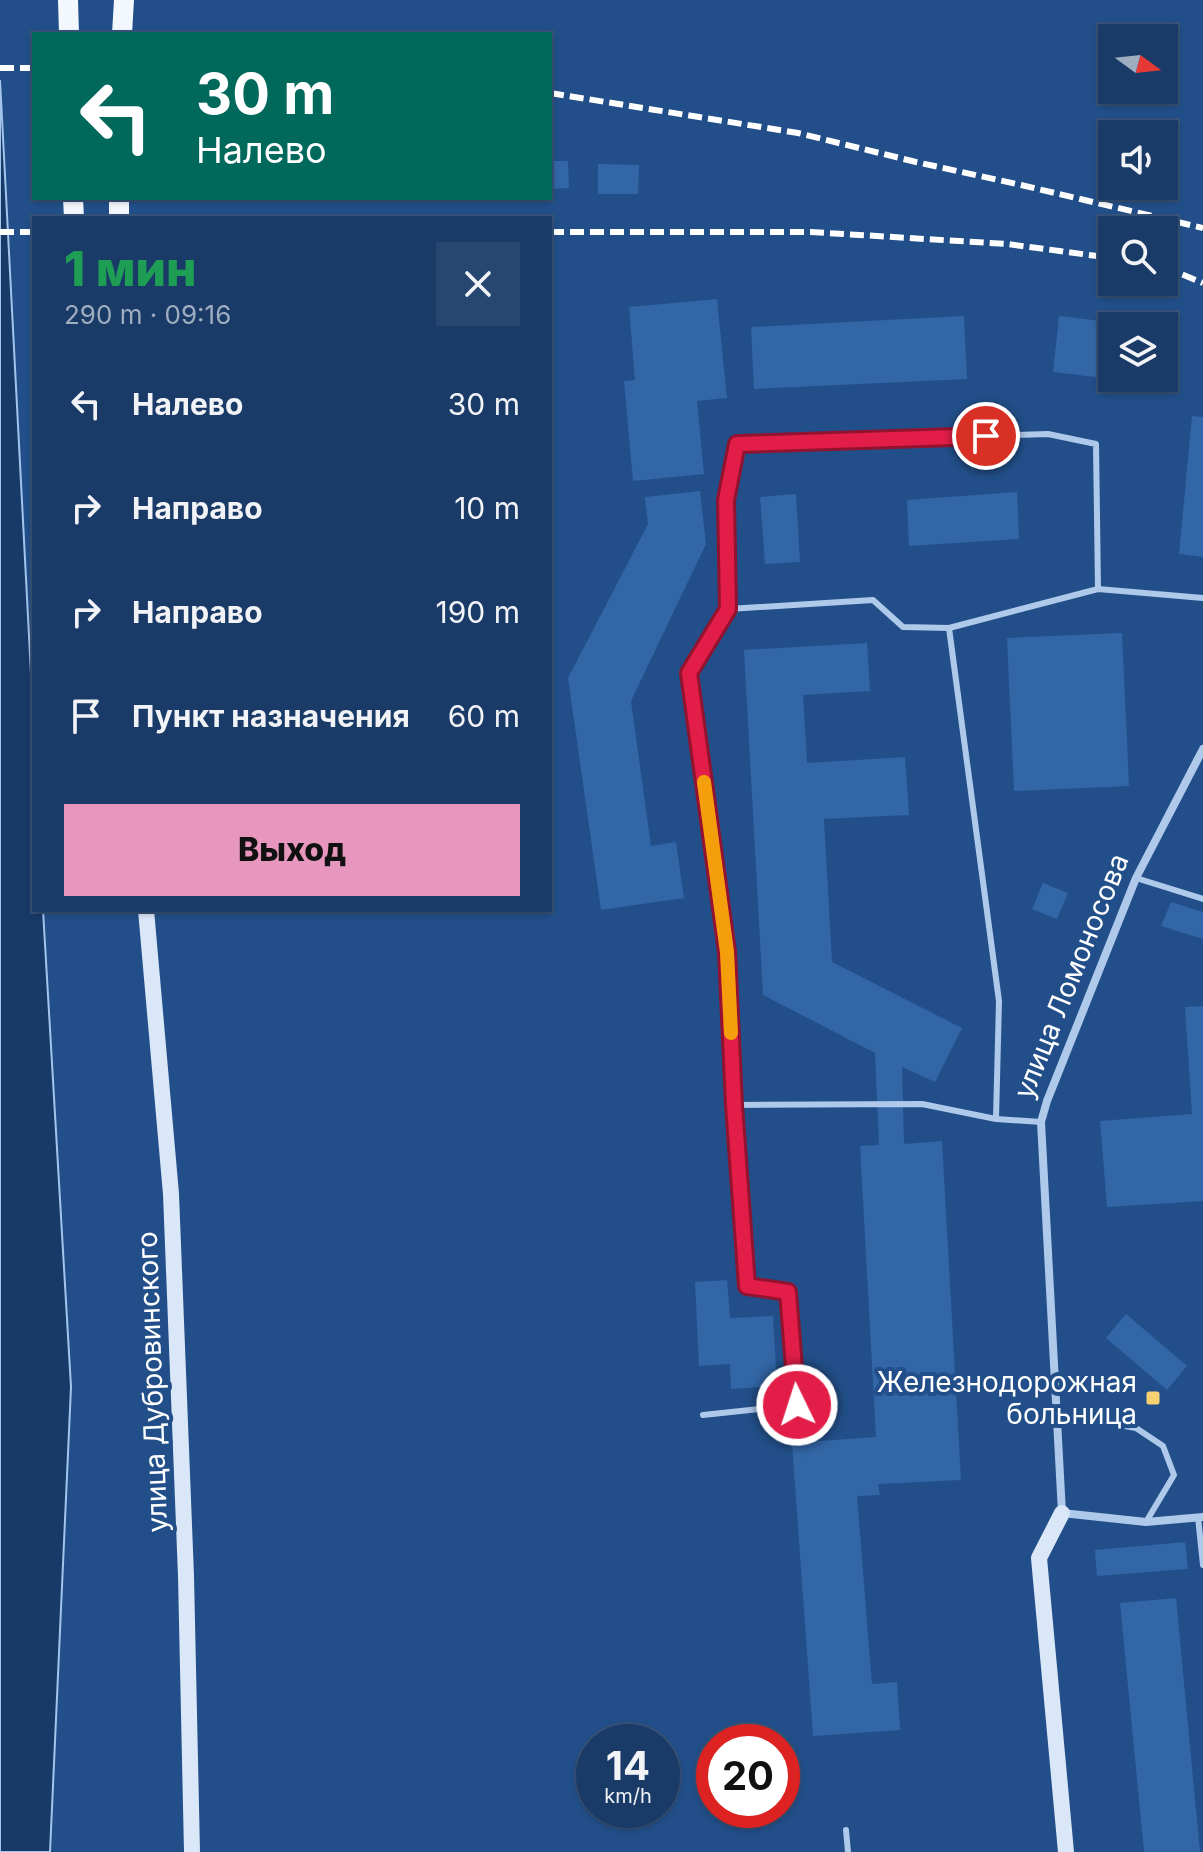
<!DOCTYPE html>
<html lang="ru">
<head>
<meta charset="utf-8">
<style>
	:root { --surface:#1a3b67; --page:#274670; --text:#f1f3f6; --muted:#9fadc0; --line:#38557b; --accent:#e797bd }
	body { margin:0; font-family:Inter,sans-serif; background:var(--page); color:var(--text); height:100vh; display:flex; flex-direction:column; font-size:30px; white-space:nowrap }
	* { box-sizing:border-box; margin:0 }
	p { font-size:26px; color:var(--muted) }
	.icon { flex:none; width:44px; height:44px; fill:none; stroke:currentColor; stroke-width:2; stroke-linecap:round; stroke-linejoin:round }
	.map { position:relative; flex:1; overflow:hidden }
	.side { position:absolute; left:32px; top:216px; width:520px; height:696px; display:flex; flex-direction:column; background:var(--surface); border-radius:0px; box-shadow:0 2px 6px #0004,0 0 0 2px var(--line) }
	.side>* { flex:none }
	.top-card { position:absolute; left:32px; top:32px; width:520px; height:168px; border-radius:0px; box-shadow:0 2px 6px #0004,0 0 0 2px var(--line); background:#00695c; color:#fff; overflow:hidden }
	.needle { width:52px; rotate:105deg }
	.fabs { position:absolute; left:1098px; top:24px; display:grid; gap:16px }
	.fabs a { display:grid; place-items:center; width:80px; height:80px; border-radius:0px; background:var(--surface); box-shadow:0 2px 6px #0004,0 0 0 2px var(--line); font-size:40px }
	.speed { position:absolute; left:576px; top:1724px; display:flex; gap:16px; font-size:40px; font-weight:700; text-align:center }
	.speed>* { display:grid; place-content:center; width:104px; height:104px; border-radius:50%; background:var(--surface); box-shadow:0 2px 6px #0004,0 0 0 2px var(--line); line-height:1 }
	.speed small { font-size:20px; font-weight:400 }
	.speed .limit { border:12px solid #d22; background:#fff; color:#111 }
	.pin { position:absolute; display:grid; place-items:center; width:68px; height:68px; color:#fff; margin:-34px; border:4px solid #fff; border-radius:50%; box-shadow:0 2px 8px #0007 }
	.me { position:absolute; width:88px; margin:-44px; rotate:356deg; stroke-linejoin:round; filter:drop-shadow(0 0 6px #0008) }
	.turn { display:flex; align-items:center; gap:28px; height:168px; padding:0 32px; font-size:36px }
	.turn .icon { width:104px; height:104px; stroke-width:2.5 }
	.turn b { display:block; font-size:56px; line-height:68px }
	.round { display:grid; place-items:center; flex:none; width:84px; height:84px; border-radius:0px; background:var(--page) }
	.summary { display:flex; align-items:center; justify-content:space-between; height:136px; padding:0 32px }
	h1 { font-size:48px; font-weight:800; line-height:60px; color:#1e9e55 }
	.primary-button { display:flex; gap:16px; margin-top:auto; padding:16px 32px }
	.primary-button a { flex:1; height:92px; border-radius:0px; background:var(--accent); color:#111; font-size:32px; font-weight:800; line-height:92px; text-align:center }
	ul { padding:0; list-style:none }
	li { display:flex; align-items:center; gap:24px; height:104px; padding:0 32px }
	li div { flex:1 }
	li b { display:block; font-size:30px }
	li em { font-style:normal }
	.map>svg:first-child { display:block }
</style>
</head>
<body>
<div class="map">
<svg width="1203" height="1852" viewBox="0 0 1203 1852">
	<rect width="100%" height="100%" fill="#224f89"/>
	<path fill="#183a69" stroke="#a3c4eb" stroke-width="2" d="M0 80 34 732V910H43L71 1387 50 1852H0Z"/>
	<path fill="#3266a6" d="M550 161H568L569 188 550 189Z
		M598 164 639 165 638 194H598Z
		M717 299 727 398 697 401 704 474 633 481 624 381 635 380 629 307Z
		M964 316 967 379 754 389 751 327Z
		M1059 316 1127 324V326H1112V379L1053 372Z
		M1116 378H1137L1136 382 1116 380Z
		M1192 416 1203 417V557L1179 554Z
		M700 491 706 544 631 701 651 846 676 842 684 898 601 910 568 678 648 524 645 497Z
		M1017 492 1019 539 909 546 907 500Z
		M796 494 800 562 765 564 760 497Z
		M1122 633 1129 786 1014 791 1007 638Z
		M867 643 870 691 803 695 807 763 905 757 909 815 824 819 832 962 962 1028 935 1082 902 1067 904 1144 942 1141 961 1480 878 1484 880 1495 857 1496 872 1684 897 1682 900 1730 813 1736 792 1443 876 1437 860 1146 879 1145 875 1053 763 995 744 650Z
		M1043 883 1068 893 1057 919 1032 909Z
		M1171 902 1203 912V939L1161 926Z
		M1203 1006V1201L1107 1207 1100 1121 1192 1114 1185 1007Z
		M727 1280 730 1318 773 1316 777 1386 731 1389 730 1364 699 1366 695 1282Z
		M1126 1314 1187 1366 1167 1390 1106 1338Z
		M1185 1542 1188 1569 1097 1576 1095 1550Z
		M1176 1598 1200 1852H1144L1120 1603Z"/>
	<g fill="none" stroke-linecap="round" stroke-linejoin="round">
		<path stroke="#afc9ea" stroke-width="6" d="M1098 589 1203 598
			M728 609 873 600 903 627 949 628 1098 589 1096 444 1048 434 737 444 726 500 728 609 689 673 727 952 734 1105 922 1104 996 1119 1041 1122
			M949 628 999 1001 996 1119
			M1136 878 1203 899
			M703 1415 797 1405 788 1292 747 1286 734 1105
			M1056 1419 1096 1421 1136 1428 1163 1446 1174 1475 1146 1522
			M1198 1517 1203 1565
			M846 1830 848 1852"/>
		<path stroke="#afc9ea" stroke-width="8" d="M1203 749 1136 878 1047 1101 1041 1122 1062 1513 1146 1522 1203 1517"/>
		<path stroke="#dae7f8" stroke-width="16" d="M146 910 171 1194 186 1576 192 1852
			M1062 1513 1039 1558 1066 1852"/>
		<path stroke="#f3f7fe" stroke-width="20" d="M68 0 69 34
			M122 34 124 0
			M73 198 74 218
			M119 198V218"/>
		<path stroke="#fff" stroke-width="6" stroke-dasharray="14 6" stroke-linecap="butt" d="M0 68H34
			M550 93 798 133 916 162 1021 185 1203 228
			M0 232H34
			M550 232H811L1007 244 1112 258
			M1164 267 1203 283"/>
	</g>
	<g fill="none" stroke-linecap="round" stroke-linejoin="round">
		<g stroke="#92132f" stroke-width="20">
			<path id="route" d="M797 1405 788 1292 747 1286 734 1105 727 952 689 673 728 609 726 500 737 444 986 436"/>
		</g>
		<use href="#route" stroke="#e11d48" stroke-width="14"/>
		<path stroke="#f59e0b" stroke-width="14" d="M704 782 727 952 731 1033"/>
	</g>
	<rect fill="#f6d071" stroke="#224f89" stroke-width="3" x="1145" y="1390" width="16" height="16" rx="4"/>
	<g text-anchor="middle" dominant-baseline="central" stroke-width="8" stroke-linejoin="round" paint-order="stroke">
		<g font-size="28" fill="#fff" stroke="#224f89">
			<text transform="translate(1071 976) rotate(-68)">улица Ломоносова</text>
			<text transform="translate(152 1382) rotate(-92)">улица Дубровинского</text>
		</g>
		<g font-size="28" fill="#fff" stroke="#224f89" text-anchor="end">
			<text x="1137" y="1382">Железнодорожная<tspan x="1137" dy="32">больница</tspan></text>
		</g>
	</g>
</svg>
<div class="fabs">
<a><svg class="needle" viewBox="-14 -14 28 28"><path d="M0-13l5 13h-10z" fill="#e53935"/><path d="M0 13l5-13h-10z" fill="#9fadc0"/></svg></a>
<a><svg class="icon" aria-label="sound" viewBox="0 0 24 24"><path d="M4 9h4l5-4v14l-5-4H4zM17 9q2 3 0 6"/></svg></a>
<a><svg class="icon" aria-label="search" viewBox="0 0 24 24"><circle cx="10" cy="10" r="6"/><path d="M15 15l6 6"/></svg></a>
<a><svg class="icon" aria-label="layers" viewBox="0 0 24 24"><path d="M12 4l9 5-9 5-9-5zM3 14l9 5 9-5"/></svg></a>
</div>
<div class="speed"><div>14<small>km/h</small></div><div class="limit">20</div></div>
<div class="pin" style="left:986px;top:436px;background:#d93025"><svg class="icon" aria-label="arrive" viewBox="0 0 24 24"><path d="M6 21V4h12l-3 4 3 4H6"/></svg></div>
<svg class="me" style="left:797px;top:1405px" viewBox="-20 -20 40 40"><circle r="17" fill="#e11d48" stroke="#fff" stroke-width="3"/><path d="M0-11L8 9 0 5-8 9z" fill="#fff"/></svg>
<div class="top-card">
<div class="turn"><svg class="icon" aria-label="left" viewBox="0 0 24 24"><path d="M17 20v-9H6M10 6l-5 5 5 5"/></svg><div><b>30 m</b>Налево</div></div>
</div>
<section class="side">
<div class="summary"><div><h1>1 мин</h1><p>290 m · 09:16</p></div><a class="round"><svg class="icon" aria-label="close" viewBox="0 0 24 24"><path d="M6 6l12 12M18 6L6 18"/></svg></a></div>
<ul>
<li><svg class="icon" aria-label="left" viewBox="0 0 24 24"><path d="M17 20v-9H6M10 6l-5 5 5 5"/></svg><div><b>Налево</b></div><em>30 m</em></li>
<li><svg class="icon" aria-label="right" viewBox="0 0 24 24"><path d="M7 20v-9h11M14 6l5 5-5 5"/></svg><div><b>Направо</b></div><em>10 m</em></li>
<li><svg class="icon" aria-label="right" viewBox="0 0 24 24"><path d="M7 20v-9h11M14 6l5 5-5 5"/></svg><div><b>Направо</b></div><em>190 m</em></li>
<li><svg class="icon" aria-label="arrive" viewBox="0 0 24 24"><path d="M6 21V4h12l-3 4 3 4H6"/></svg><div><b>Пункт назначения</b></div><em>60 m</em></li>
</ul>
<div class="primary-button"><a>Выход</a></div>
</section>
</div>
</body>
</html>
